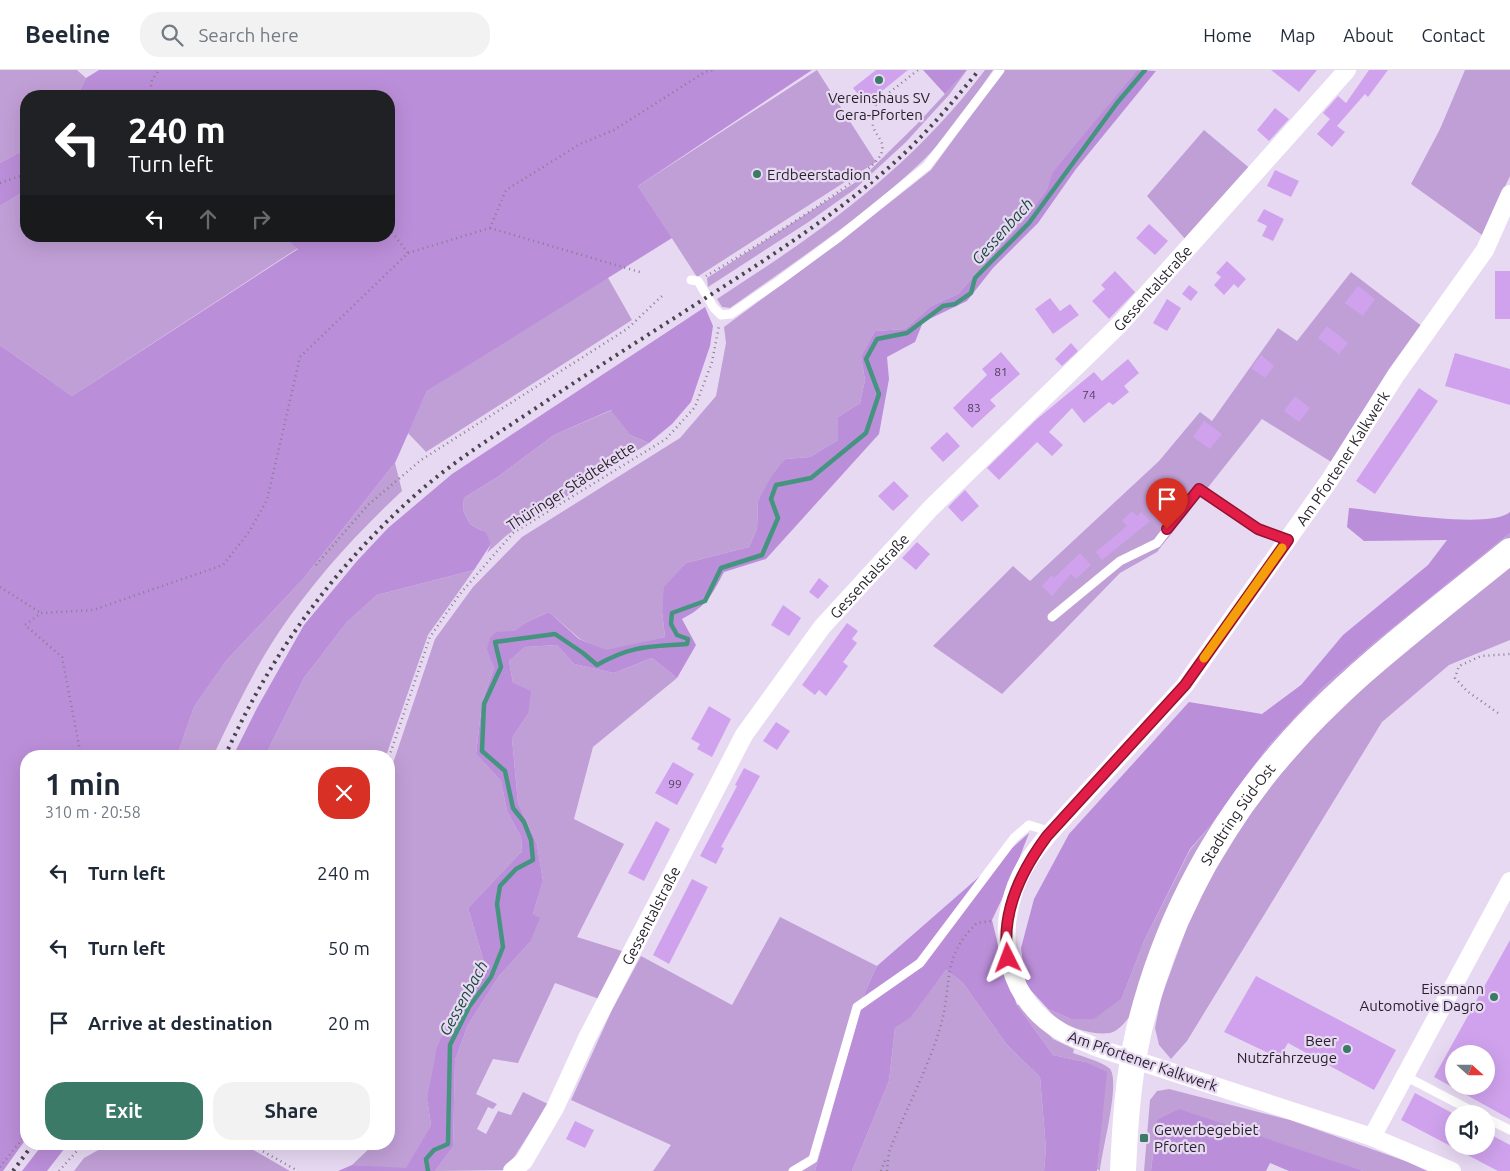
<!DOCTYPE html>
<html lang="en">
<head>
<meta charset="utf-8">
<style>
	:root { --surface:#fff; --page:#f2f2f3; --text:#1f2937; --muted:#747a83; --line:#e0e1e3; --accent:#3b7a67 }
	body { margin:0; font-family:Ubuntu,sans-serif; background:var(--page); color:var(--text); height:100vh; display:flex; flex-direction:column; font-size:19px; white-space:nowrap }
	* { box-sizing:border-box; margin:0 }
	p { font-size:16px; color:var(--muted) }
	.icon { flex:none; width:28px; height:28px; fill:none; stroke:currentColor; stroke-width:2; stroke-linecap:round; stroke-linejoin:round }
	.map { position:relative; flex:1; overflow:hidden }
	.drawer { position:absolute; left:20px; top:680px; width:375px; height:400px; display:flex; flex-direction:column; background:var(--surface); border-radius:20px; box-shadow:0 5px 20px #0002 }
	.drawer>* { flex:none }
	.banner { position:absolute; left:20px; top:20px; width:375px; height:152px; border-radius:20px; box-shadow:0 5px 20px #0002; background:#202124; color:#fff; overflow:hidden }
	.needle { width:32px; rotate:111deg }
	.controls { position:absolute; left:1445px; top:975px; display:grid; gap:10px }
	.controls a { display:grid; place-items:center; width:50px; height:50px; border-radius:50%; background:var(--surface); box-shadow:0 5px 20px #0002; font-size:25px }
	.pin { position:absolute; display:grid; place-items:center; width:42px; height:42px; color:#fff; margin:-51px -21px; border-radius:50% 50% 50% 0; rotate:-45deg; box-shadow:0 0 5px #0007 }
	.pin .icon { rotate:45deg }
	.me { position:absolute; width:55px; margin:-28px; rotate:357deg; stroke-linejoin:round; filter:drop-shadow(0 0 4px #0008) }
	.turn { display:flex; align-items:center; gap:18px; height:105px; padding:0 25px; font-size:22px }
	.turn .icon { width:65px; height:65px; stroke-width:2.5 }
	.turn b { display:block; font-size:35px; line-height:42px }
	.lanes { display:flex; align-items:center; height:48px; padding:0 25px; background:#0003; justify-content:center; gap:25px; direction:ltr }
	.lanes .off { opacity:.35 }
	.round { display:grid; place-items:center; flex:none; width:52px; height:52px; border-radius:20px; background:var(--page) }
	.headline { display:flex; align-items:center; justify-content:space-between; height:85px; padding:0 25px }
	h1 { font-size:30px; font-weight:700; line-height:38px }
	.primary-button { display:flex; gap:10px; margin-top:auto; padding:10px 25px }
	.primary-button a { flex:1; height:58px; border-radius:20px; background:var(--accent); color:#fff; font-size:20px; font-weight:700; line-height:58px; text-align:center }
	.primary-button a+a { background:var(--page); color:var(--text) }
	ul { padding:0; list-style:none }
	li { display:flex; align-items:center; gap:15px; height:75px; padding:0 25px }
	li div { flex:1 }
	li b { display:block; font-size:19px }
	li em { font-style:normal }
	header { display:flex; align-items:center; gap:30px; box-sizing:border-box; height:70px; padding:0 25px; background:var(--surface); border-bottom:1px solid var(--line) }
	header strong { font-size:24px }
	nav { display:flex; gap:28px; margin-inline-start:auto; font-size:18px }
	.search { width:350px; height:45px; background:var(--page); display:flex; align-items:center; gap:12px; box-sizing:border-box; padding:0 18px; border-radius:20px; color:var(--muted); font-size:19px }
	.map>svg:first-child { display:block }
</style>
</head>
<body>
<header>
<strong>Beeline</strong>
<div class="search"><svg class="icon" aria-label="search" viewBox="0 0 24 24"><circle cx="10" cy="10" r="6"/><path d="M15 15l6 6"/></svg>Search here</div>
<nav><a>Home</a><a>Map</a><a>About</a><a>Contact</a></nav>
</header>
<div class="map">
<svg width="1510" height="1101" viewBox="0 0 1510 1101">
	<rect width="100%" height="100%" fill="#e8d9f3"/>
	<path fill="#c09fd6" d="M0 0H77L86 8 77 26H26V79L0 93Z
		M817 0 876 92 697 207 638 116Z
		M967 0 949 25 906 72 855 119 807 153 708 217 707 208 862 108 917 54Z
		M985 0H993C970 34 946 70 915 98 859 150 793 193 730 238L722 237 717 229C822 161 908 101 985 0Z
		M1004 0H1137L1054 102 1047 119 1025 149 958 224 931 236 905 259 875 261 861 286 865 310 860 333 838 347V370L810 387 785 389 758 431 757 459 749 477 686 493 665 517 662 541 665 567 606 581 580 569 549 542 527 552 515 562H496L492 591 494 598 482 633 476 684 501 711 507 741 521 767 522 781 468 838 484 892 473 914 452 945 427 1029 431 1055 406 1099 352 1095 374 1074H389L391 1032 389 1030V705L435 569 473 517 522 467 680 368 716 326 726 273 724 257 841 171 931 100Z
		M1465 0H1510V106L1482 165 1411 114 1440 59Z
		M1204 60 1253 101 1187 171 1147 126Z
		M26 120V166H283L298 178 72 326 0 275V136Z
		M1351 202 1423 257 1333 393 1262 349 1157 482 1120 503 1002 624 933 576 1013 496 1030 511 1159 391 1200 342 1212 351 1278 258 1297 271Z
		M607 206 632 250 426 382 408 363 427 321Z
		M612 340 630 365 649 373 507 465 487 483 491 474 481 460 470 454 463 440 464 428 499 406 554 365Z
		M395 393 402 421C356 464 314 510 279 562 253 601 233 644 213 686H177L194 637 226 591 303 509Z
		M1510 463V470L1304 646 1131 945C1125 952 1119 961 1110 963 1091 966 1058 955 1048 939L1071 949 1122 928 1144 871 1190 780 1211 755 1270 674 1322 618 1375 572Z
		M1510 496V570L1449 595 1382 652 1187 971 1171 989 1159 975 1155 958 1161 928 1187 857 1212 805 1261 726 1340 637Z
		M474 500 428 565 386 686H265L304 608 347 552 377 525Z
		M557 575 574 594 614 603 652 588 677 608 593 677 574 749 624 774 577 867 625 882 602 930 555 913 518 993 493 989 476 1024 497 1034 493 1039 488 1037 477 1059 486 1064 498 1041 511 1045 523 1022 548 1034 506 1100 435 1101 453 1077 455 990 468 955 499 906 530 872 533 844 543 811 537 774 518 733 512 668 528 644 513 613 509 591 525 577Z
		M780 847 877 896 865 922 815 1101H653L671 1075 571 1030 612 940 641 886 732 935Z
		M946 900 963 913 1007 975 1040 1007 1046 1079 1044 1101H852L889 1011 895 958 908 949Z
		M1021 934 1053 969 1074 979 1073 983C1084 987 1100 991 1109 998 1122 1008 1101 1083 1100 1101L1097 1099 1104 1026 1085 992 1053 985 1017 935Z
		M1169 1019 1290 1050 1408 1092 1427 1101H1363L1157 1050 1151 1101H1144L1150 1030 1157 1021Z
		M109 1074H243L290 1101H74L84 1088Z"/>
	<path fill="#bb8ed9" d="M99 0H812L638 116 672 168 427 321 395 393 303 509 226 591 194 637 177 686H26V1069L3 1101H0V275L72 326 298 179 283 166H389V26H77L86 8Z
		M923 0H967L945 24Z
		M1137 0 1156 1 1076 99 1038 153 993 198 967 231 923 252 915 272 887 287 889 309 879 364 766 489 724 502C711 526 707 536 682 549L696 575 677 608 652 588 614 603 574 594 557 575 525 577 509 591 513 613 531 621 528 644 512 668 518 733 537 774 543 811 533 844 540 848 530 872 499 906 468 955 455 990 453 1077 435 1101H338L352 1095 406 1098 431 1055 427 1029 437 977 452 945 473 914 484 892 468 838 522 781 521 767 507 741 501 711 476 684 482 633 494 598 487 579 490 568 496 562 515 561 527 552 549 542 579 569 606 580 665 567 662 541 664 517 686 493 749 477 757 459 758 431 771 407 785 389 810 387 838 370V347L860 333 865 310 861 286 875 261 905 259 931 236 958 224 1025 149 1047 119 1053 102Z
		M26 79V120L0 136V93Z
		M705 237 713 256 710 276 691 332 672 354 649 373 630 365 611 340 554 365 499 406 464 428 463 440 470 454 486 463 491 474 474 500 377 525 347 552 304 608 265 686H233L257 638 304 555 357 491 388 458 452 404Z
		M1349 438C1381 441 1489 460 1510 442V463L1375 572 1322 618 1270 674 1211 755 1190 779 1144 871 1122 928 1094 949H1071L1048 939 1026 915 1021 878 1034 829 1069 764 1189 632 1262 644 1301 615 1343 565 1428 495 1447 470 1364 471 1347 457Z
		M1029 763 1010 812 992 850 1003 896 1017 935 1053 985 1085 992 1107 1002 1097 1101H1044L1046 1079 1040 1007 1007 975 963 913 946 900 910 948 895 958 889 1011 852 1101H815L865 922 877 896Z
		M1179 1039 1363 1101H1289L1270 1093 1266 1101H1151L1157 1050Z
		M43 1074H68L47 1101H22Z"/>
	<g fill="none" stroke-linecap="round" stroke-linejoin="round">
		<path stroke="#449480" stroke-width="4.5" d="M428 1101 426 1089 434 1080 448 1074 450 975 469 937 491 907 503 877 497 834 500 816 516 799 533 790 531 770 524 752 513 738 505 701 482 681 484 634 501 597 495 572 555 564 583 583 597 595C632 575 649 577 687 574L688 569 677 565 671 554 672 543 705 531 721 498 762 485 778 448 771 429 776 415 811 408 866 363 879 324 866 289 877 269 907 263 943 236 955 234 971 223 975 208 1029 153 1117 33 1145 0"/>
	</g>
	<path fill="#d0a2ee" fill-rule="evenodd" d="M876 0H908L866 34 853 18Z
		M1271 0H1317L1299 22Z
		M1369 0H1388L1368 27 1365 24 1337 56 1345 62 1332 77 1317 64 1330 49 1323 43 1338 26 1346 33Z
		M1275 38 1289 49 1269 71 1257 60Z
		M1275 100 1299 111 1291 127 1267 116Z
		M1264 139 1284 149 1273 171 1262 166 1267 156 1257 151Z
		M1149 154 1168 171 1155 185 1136 168Z
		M1227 191 1246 209 1238 218 1234 214 1224 225 1214 215 1221 207 1216 203Z
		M1115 201 1135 222 1109 249 1092 231 1105 219 1101 215Z
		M1495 201H1510V249H1495Z
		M1189 215 1198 222 1191 231 1182 224Z
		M1358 216 1375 229 1363 246 1345 233Z
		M1050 228 1060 241 1070 234 1079 245 1053 264 1035 239Z
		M1167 229 1181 238 1167 261 1153 253Z
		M1327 256 1348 273 1339 284 1318 268Z
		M1071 273 1078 281 1062 296 1055 289Z
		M1001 282 1020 304 990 330 996 336 972 358 953 338 987 305 982 299Z
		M1455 283 1510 299V335L1445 316Z
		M1261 285 1274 296 1265 308 1251 298Z
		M1128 289 1139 303 1124 316 1129 322 1113 335 1109 332 1084 353 1072 338 1049 362 1063 375 1052 386 1037 372 999 410 987 398 1037 349 1094 302 1102 311Z
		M1419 318 1438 331 1375 424 1356 411Z
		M1295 326 1310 338 1299 352 1284 341Z
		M1204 351 1222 364 1210 379 1193 367Z
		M947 362 960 376 943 392 930 378Z
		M1162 409 1178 420 1166 436 1151 424Z
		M894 411 909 426 893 441 878 426Z
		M965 420 979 436 962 452 948 437Z
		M1132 441 1137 446 1141 442 1150 451 1102 490 1096 482 1127 456 1122 451Z
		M917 472 930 484 916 500 902 488Z
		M1080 483 1091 495 1076 509 1071 504 1052 526 1042 516 1052 505 1054 508Z
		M819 508 829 516 818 529 809 522Z
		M783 535 801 548 789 566 771 555Z
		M847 553 858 561 852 569 857 573 843 592 848 596 826 626 819 620 815 625 802 615Z
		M709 636 731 649 712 687 697 679 700 674 691 669Z
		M776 652 790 661 777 680 763 671Z
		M673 692 694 704 677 735 655 723Z
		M744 698 760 706 721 777 724 778 716 794 700 786 737 716 735 715Z
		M656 751 670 759 644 811 628 803Z
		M692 809 708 817 669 894 653 885Z
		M1510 870V1049L1434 1007ZM1454 984H1486V1016H1454Z
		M1256 906 1396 980 1374 1020 1288 973 1279 988 1224 962Z
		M1415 1023 1454 1044V1076H1486V1062L1510 1075V1101H1498L1401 1050Z
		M575 1051 594 1060 585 1078 566 1069Z"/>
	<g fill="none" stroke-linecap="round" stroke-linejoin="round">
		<path stroke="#877d8f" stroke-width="2.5" stroke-dasharray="1 4" stroke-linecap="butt" d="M149 26 152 10 159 0
			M0 113 26 104
			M389 158 408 183
			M490 158 643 203
			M706 206C735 189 872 107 881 84 886 71 876 67 873 56 872 50 876 39 876 33L918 0
			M316 495 368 435 421 390 627 259 664 224
			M0 517 41 543
			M1498 643 1467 621 1455 608 1459 596 1481 586 1510 584
			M81 686 62 587 25 555 41 543 93 540 223 495 249 462 267 430 300 287 408 183 490 158 506 120 580 74 614 60 705 2 713 0
			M389 687 430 567 459 525 513 463 666 369 695 337 712 292 719 256
			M250 1074 298 1101
			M0 1097 26 1064
			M59 1101 83 1074
			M881 1101 886 1088
			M887 1101 889 1082C905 1041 927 1001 940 958 953 916 940 888 977 853L992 851"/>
		<path stroke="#fff" stroke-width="9" d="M691 210 698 211 714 238 721 245 731 244 779 211 839 167 927 96 1000 0
			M1052 547 1120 491 1157 473 1199 419 1258 459 1288 469
			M1405 1006 1478 1044
			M1486 1048 1510 1060
			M793 1101 813 1089 857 937 920 893 1014 768 1029 755 1051 762"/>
		<g stroke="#fff" stroke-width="18">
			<path d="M1372 1067 1510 811"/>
			<path id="s1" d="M512 1101 524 1091 555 1038 587 968 744 665 822 557 930 439 1120 254 1347 0"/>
			<path id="s2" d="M1452 1101 1372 1067 1098 978C1086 972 1071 968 1060 961 998 924 993 847 1029 790 1034 782 1041 774 1047 766L1185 615 1329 411 1396 305 1485 180 1510 124"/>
		</g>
		<path stroke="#fff" stroke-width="26" id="s3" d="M1123 1101C1125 1054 1128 1007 1139 960 1170 832 1236 722 1331 631 1387 577 1450 530 1510 481"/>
		<path stroke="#4a434f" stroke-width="4" stroke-dasharray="2.5 5" stroke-linecap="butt" d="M225 686C270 586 331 501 413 427 454 390 502 361 548 330 611 288 676 247 740 206 794 171 847 135 895 92 926 64 953 32 979 0
			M13 1101 33 1074"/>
	</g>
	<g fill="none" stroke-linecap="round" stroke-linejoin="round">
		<g stroke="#92132f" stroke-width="12">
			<path id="route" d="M1008 888C1000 843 1021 801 1047 766L1185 615 1288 470 1258 459 1199 419 1167 459"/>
		</g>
		<use href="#route" stroke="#e11d48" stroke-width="9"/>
		<path stroke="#f59e0b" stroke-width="9" d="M1204 588 1282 478"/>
	</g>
	<g fill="#3b7a67" stroke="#e8d9f3" stroke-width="2">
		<circle cx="879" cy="10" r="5"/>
		<circle cx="757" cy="104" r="5"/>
		<circle cx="1494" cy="927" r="5"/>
		<circle cx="1347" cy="979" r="5"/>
		<rect x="1139" y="1063" width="10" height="10" rx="2.5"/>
	</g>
	<g text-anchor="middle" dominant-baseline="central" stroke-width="4.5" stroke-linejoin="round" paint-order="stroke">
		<g font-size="12" fill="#4f405a">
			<text x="1001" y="301">81</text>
			<text x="1089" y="324">74</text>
			<text x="974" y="337">83</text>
			<text x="675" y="713">99</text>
		</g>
		<g font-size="15" fill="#241f28" stroke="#e8d9f3" text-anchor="start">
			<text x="879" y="27" text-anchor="middle">Vereinshaus SV<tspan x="879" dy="17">Gera-Pforten</tspan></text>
			<text x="767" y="104">Erdbeerstadion</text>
			<text x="1484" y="918" text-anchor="end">Eissmann<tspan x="1484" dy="17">Automotive Dagro</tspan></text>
			<text x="1337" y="970" text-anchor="end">Beer<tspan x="1337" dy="17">Nutzfahrzeuge</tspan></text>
			<text x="1154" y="1059">Gewerbegebiet<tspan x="1154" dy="17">Pforten</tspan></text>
		</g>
		<g font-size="15" fill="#241f28" stroke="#e8d9f3">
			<text stroke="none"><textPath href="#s1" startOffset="1102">Gessentalstraße</textPath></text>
			<text stroke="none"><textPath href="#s2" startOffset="1122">Am Pfortener Kalkwerk</textPath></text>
			<text transform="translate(571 416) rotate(-33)">Thüringer Städtekette</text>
			<text stroke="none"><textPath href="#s1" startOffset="698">Gessentalstraße</textPath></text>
			<text stroke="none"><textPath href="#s3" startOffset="381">Stadtring Süd-Ost</textPath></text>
			<text stroke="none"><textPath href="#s1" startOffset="292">Gessentalstraße</textPath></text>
			<text transform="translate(1143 991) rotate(19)">Am Pfortener Kalkwerk</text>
		</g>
		<g font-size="16" font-style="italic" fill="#17493b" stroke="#e8d9f3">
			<text transform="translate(1002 161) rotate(-48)">Gessenbach</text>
			<text transform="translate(463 928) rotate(-61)">Gessenbach</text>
		</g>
	</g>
</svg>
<div class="controls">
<a><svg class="needle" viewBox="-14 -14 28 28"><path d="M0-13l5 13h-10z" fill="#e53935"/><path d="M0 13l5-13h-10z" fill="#747a83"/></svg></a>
<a><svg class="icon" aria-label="sound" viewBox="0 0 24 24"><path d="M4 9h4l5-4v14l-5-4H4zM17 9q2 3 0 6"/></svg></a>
</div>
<div class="pin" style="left:1167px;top:459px;background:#d93025"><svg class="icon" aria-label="arrive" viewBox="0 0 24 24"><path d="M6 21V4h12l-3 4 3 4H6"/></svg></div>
<svg class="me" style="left:1008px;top:888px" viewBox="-20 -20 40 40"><path d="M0-17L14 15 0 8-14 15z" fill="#e11d48" stroke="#fff" stroke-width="4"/></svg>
<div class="banner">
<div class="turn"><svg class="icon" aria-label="left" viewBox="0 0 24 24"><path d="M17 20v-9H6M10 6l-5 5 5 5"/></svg><div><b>240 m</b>Turn left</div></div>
<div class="lanes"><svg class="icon" aria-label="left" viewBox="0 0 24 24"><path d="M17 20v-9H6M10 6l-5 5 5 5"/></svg><svg class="icon off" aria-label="ahead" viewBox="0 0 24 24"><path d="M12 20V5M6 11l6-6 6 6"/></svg><svg class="icon off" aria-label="right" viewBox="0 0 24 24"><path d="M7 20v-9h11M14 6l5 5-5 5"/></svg></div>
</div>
<section class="drawer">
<div class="headline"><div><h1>1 min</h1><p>310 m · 20:58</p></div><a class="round" style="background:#d93025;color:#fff"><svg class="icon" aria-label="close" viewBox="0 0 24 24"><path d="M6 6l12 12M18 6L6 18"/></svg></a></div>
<ul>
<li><svg class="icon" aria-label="left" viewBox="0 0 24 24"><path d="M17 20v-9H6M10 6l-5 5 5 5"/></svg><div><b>Turn left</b></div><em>240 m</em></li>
<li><svg class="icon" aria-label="left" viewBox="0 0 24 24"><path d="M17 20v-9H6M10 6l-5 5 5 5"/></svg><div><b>Turn left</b></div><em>50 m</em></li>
<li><svg class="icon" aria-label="arrive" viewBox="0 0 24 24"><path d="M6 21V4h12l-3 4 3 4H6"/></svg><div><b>Arrive at destination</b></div><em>20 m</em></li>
</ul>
<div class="primary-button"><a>Exit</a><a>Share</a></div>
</section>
</div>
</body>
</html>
